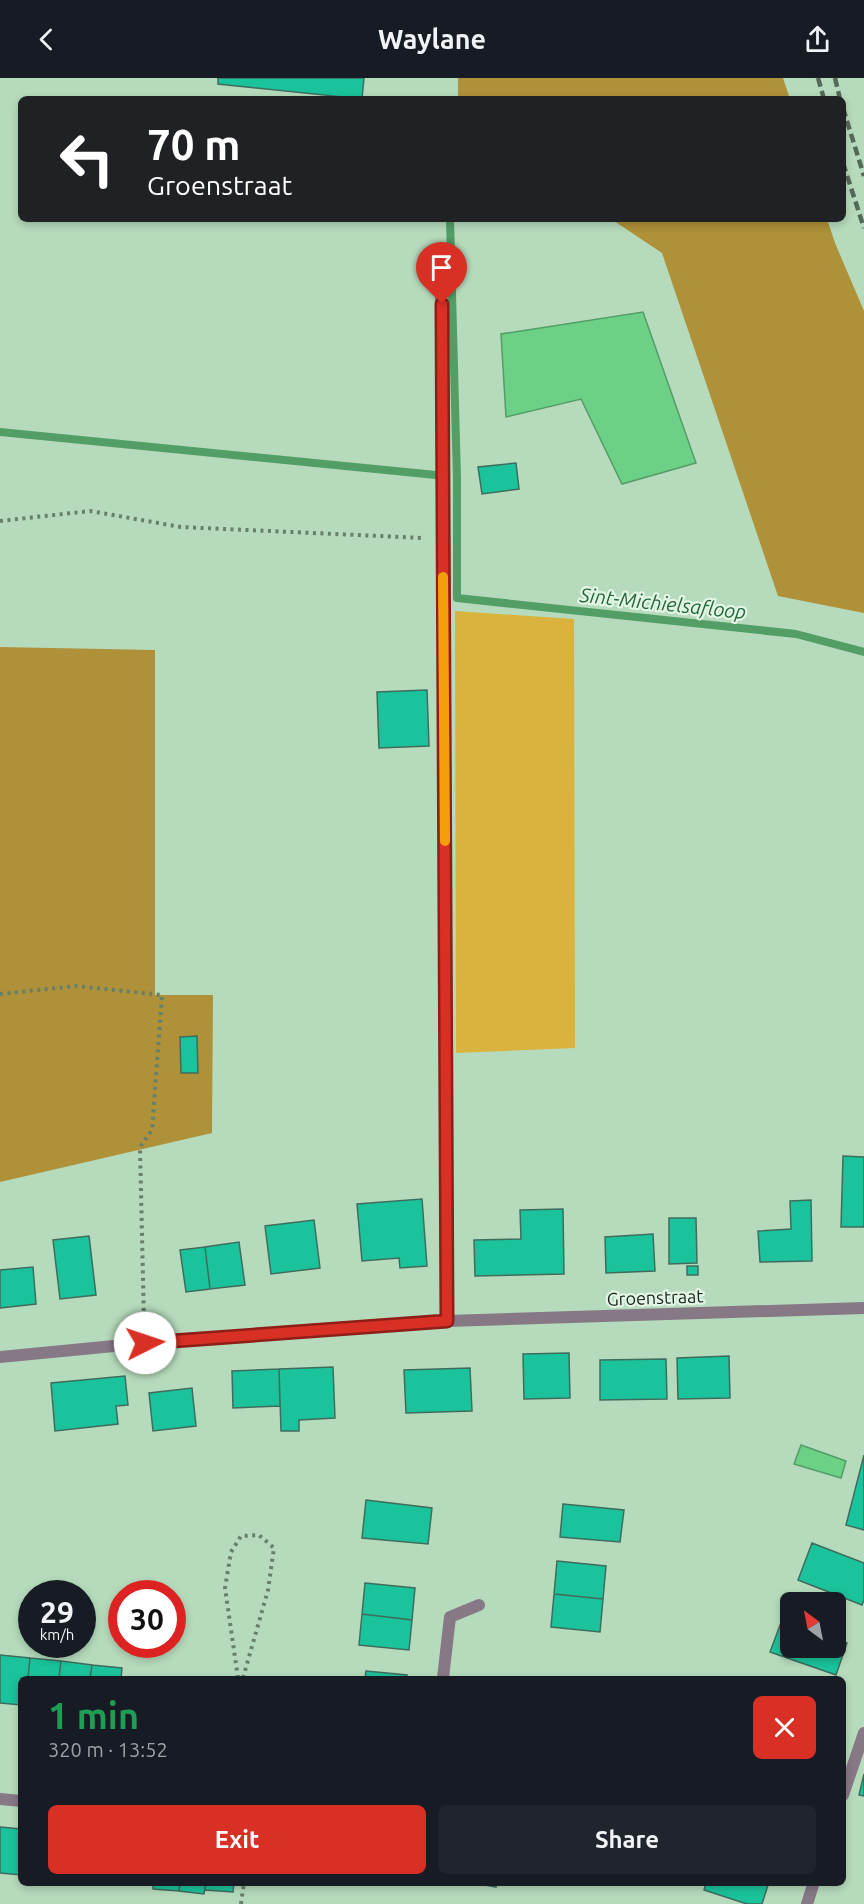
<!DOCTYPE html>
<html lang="en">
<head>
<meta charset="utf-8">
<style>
	:root { --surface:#171b24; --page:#20242c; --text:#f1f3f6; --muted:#9ea1a6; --accent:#d93025 }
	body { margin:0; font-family:Ubuntu,sans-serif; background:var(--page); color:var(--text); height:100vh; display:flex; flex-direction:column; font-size:22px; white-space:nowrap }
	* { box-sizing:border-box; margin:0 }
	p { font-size:20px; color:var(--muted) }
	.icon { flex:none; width:33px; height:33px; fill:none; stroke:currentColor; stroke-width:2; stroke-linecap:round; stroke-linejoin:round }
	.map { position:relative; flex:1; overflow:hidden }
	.side { position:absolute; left:18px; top:1598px; width:828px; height:210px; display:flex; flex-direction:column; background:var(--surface); border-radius:9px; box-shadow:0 3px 9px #0003 }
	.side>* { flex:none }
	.guide { position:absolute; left:18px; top:18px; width:828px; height:126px; border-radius:9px; box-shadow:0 3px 9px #0003; background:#202124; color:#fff; overflow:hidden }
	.needle { width:39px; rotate:328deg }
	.tools { position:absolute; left:780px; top:1514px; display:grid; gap:12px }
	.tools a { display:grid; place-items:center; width:66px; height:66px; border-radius:9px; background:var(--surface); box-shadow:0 3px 9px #0003; font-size:30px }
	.speed { position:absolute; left:18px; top:1502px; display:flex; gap:12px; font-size:30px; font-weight:700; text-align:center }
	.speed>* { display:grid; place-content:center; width:78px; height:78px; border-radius:50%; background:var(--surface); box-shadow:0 3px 9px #0003; line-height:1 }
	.speed small { font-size:15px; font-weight:400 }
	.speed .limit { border:9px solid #d22; background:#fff; color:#111 }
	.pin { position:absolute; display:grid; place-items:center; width:51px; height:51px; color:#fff; margin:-62px -26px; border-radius:50% 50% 50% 0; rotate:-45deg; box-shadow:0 0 6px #0007 }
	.pin .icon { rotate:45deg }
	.me { position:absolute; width:66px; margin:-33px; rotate:86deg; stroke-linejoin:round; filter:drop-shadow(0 0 4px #0008) }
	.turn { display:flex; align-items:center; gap:21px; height:126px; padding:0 30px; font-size:27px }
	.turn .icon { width:78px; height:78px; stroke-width:2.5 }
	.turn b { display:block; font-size:42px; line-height:51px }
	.round { display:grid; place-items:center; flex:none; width:63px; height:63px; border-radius:9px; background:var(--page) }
	.headline { display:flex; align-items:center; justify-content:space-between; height:102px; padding:0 30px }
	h1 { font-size:36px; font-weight:600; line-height:45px; color:#1e9e55 }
	.action { display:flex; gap:12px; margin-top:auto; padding:12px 30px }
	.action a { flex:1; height:69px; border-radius:9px; background:var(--accent); color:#fff; font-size:24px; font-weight:600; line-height:69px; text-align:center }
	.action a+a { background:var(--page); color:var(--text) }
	header { display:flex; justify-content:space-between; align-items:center; height:78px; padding:0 30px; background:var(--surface); font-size:27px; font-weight:600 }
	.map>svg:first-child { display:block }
</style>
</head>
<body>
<header><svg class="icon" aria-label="back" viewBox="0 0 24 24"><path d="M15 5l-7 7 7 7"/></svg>Waylane<svg class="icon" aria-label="share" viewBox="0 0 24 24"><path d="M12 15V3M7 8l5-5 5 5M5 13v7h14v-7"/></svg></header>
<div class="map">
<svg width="864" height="1826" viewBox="0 0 864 1826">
	<rect width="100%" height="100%" fill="#b6dbbc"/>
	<path fill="#d9b33d" d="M455 533 574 541 575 970 456 975Z"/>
	<path fill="#ae9138" d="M458 0H783L790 21H458Z
		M611 141H827L835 165 864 233V535L778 518 662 175Z
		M0 569 155 572V917H213L212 1055 0 1104Z"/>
	<path fill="#6dd087" stroke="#539d66" stroke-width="1.5" d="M643 234 696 385 622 406 581 321 506 339 501 256Z
		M801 1367 846 1383 841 1400 794 1386Z"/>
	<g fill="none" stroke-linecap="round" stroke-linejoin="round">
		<path stroke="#539d66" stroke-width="8" d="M450 141 457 400V520L796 556 864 574
			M0 354 436 397"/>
	</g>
	<path fill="#1ac39b" stroke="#3f6d5d" stroke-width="1.5" d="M218 0H364L362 21 218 6Z
		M516 385 519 411 482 416 478 389Z
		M427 612 429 668 379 670 377 614Z
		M197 958 198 995H181L180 959Z
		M843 1078 864 1079V1149H841Z
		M422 1121 427 1188 400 1190 399 1180 362 1183 357 1126Z
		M811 1122 812 1183 760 1184 758 1153 791 1151 790 1123Z
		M563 1131 564 1196 475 1198 474 1162 521 1161 520 1132Z
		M669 1140H696L697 1185 669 1186Z
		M314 1142 320 1190 271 1196 265 1148Z
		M653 1156 655 1193 606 1195 605 1159Z
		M89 1158 96 1217 60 1221 53 1162Z
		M239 1164 245 1207 210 1211 205 1169Z
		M205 1169 210 1211 186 1214 180 1172Z
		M687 1188H698V1197H687Z
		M33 1189 36 1226 0 1230V1192Z
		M569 1275 570 1320 524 1321 523 1276Z
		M729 1278 730 1320 678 1321 677 1280Z
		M666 1281 667 1321 600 1322V1282Z
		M333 1289 335 1340 299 1342V1353H281L279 1291Z
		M470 1290 472 1333 406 1335 404 1292Z
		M279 1291 280 1328 233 1330 232 1293Z
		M125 1298 128 1327 116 1328 118 1346 55 1353 51 1305Z
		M192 1310 196 1348 153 1353 149 1315Z
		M864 1377V1452L846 1447Z
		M366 1422 432 1430 428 1466 362 1460Z
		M563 1426 624 1432 620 1464 560 1459Z
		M812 1465 864 1485V1522L862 1527 798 1502Z
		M557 1483 606 1488 603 1521 554 1516Z
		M365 1505 415 1510 412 1542 362 1536Z
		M554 1516 603 1521 600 1554 551 1549Z
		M362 1536 412 1542 409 1572 359 1567Z
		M782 1542 790 1545V1569H836V1561L847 1565 836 1597 770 1574Z
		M0 1577 30 1580 28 1600H21V1627L0 1625Z
		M30 1580 61 1583 59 1600H28Z
		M61 1583 92 1587 90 1600H59Z
		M92 1587 122 1590 121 1600H90Z
		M366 1593 407 1597 406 1600H365Z
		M864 1696V1718L859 1717Z
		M0 1749 21 1751V1797L0 1795Z
		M153 1804H180L179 1813 153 1811Z
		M180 1804H206L204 1816 179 1813Z
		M206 1804H234L233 1814 205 1812Z
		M470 1804H497L496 1809Z
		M706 1804H769L762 1826H747L704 1812Z"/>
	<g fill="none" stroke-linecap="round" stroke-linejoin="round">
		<path stroke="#66806b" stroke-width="4" stroke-dasharray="3 4.5" stroke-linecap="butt" d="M0 443 90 433 181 449 423 460
			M0 916 76 908 162 917 152 1052 140 1069 144 1245
			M238 1600 225 1510 231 1474 241 1458 259 1457 274 1470 268 1512 243 1600
			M241 1826 244 1804"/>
		<path stroke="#877885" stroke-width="12" d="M441 179 447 1243
			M0 1279 145 1265 447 1243 864 1230
			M443 1600 450 1539 479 1527
			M843 1717 864 1655
			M0 1721 21 1723
			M807 1826 814 1804"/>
		<path stroke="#546a58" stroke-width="4.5" stroke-dasharray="9 4.5" stroke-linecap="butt" d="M818 0 824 21
			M835 0 840 21
			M843 30 864 98
			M843 85 864 150"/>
	</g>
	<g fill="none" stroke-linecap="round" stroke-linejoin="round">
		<g stroke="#8d1f18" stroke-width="15">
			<path id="route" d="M145 1265 447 1243 442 226"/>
		</g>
		<use href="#route" stroke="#d93025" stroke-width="10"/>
		<path stroke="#f59e0b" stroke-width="10" d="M443 499 445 763"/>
	</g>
	<g text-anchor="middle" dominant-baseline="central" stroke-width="4.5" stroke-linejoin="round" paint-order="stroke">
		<g font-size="18" fill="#17251a" stroke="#e3f6e6">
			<text transform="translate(655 1219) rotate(-2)">Groenstraat</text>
		</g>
		<g font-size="20" font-style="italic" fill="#236738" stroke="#e3f6e6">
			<text transform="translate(663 525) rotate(6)">Sint-Michielsafloop</text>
		</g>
	</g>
</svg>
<div class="tools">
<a><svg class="needle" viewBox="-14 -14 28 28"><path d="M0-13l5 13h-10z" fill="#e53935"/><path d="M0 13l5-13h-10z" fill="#9ea1a6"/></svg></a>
</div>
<div class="speed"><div>29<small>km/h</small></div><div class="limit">30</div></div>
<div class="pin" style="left:442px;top:226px;background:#d93025"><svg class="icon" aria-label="arrive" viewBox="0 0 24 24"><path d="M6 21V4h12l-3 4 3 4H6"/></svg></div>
<svg class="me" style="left:145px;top:1265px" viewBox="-20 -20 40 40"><circle r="19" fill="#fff"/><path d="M0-13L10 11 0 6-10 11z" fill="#d93025"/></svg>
<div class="guide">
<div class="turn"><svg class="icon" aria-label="left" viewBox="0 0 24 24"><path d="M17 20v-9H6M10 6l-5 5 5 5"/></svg><div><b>70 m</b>Groenstraat</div></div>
</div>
<section class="side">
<div class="headline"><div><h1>1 min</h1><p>320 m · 13:52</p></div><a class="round" style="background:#d93025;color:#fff"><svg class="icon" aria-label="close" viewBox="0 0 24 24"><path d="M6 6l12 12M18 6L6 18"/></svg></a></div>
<div class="action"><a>Exit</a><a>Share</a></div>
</section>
</div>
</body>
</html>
